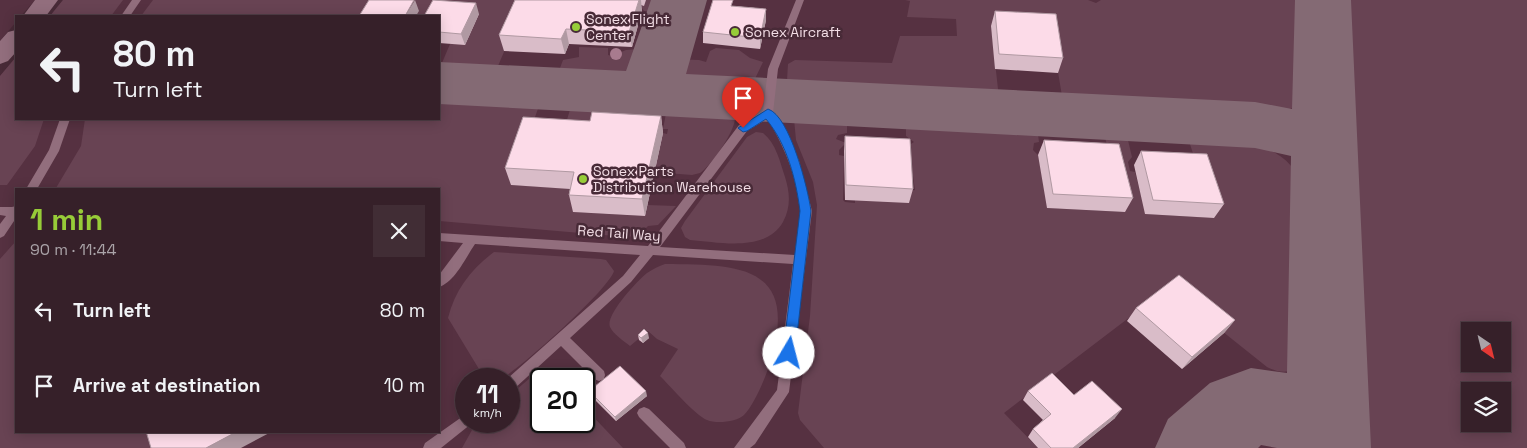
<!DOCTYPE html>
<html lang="en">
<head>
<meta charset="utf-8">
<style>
	:root { --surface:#362029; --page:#412d35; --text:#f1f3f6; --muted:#aaa3a8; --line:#503e46; --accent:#97cc38 }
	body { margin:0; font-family:"Space Grotesk",sans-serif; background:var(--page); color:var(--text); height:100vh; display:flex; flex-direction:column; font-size:19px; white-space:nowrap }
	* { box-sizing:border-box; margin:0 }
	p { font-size:16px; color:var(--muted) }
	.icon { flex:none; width:28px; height:28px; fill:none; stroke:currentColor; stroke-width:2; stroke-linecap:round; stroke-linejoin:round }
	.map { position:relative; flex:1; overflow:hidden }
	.details { position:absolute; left:15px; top:188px; width:425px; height:245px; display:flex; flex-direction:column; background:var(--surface); border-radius:0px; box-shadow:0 2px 12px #0003,0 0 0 1px var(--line) }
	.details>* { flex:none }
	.guide { position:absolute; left:15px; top:15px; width:425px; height:105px; border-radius:0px; box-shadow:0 2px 12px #0003,0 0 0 1px var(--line); background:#362029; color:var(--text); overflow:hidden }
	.needle { width:32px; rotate:145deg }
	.controls { position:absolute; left:1461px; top:322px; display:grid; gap:10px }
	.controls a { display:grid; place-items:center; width:50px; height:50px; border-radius:0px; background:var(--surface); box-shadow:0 2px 12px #0003,0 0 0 1px var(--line); font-size:25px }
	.speed { position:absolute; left:455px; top:368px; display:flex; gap:10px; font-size:25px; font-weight:700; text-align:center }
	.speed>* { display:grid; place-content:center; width:65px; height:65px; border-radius:50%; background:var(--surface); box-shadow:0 2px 12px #0003,0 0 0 1px var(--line); line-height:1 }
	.speed small { font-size:12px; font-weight:400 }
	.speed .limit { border:2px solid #111; border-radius:8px; background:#fff; color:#111 }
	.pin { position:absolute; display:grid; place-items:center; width:42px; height:42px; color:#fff; margin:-51px -21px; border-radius:50% 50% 50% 0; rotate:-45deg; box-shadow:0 0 5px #0007 }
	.pin .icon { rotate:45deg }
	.me { position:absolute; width:55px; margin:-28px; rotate:8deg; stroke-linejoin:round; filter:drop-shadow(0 0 4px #0008) }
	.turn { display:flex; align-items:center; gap:18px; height:105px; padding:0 15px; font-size:22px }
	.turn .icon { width:65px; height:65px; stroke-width:2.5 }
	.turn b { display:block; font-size:35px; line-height:42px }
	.round { display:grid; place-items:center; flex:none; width:52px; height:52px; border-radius:0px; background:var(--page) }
	.headline { display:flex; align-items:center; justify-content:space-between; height:85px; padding:0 15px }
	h1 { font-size:30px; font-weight:800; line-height:38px; color:var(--accent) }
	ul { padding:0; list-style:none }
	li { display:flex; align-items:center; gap:15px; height:75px; padding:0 15px }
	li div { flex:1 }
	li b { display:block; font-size:19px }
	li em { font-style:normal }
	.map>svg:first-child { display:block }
</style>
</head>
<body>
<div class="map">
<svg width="1527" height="448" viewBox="0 0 1527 448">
	<rect width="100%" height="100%" fill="#482a37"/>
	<path fill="#563141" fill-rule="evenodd" d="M0 0H35L21 16H16V22L0 41Z
		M63 0H1527V448H0V76L16 57V119H439V16H50ZM16 189H439V431H16ZM1470 331H1502V364H1470ZM466 379H509V421H466ZM541 379H584V421H541ZM1470 391H1502V424H1470Z"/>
	<path fill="#684353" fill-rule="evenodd" d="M63 0H123L111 16H50Z
		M153 0H547L524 5 495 73 439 70 450 44 479 15 416 16 419 11 371 16H141Z
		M646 0H671L666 13 644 11 640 5Z
		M905 0H1088L1096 3 1101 0H1306L1305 96 1293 108 1268 114 1063 102 1051 30 991 26 999 98 802 89 793 87 787 80 788 64 795 60 892 63 900 36H957L956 19 907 17 910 1Z
		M1341 0H1527V448H1355ZM1470 331H1502V364H1470ZM1470 391H1502V424H1470Z
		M579 47 608 48V55L612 56 626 50 653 48 644 72 631 79 557 76 563 60 579 57Z
		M716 48 739 50 750 58 763 62 753 83 745 86 681 83 670 77 672 59 699 60 706 62 710 51Z
		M16 57V119H44L35 146 7 185H0V76Z
		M439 97 540 103 511 185 579 189 574 212 644 216 647 205 676 206 658 225 648 226 639 235 627 237 439 221V189L56 188 81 146 85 119H439Z
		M572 103 604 104 595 133H563Z
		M667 108 730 111 735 116C737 129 711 166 700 173L692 175 654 172 663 133 667 134 668 129H663Z
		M803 115 847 117V133L838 135 836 139 846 143 839 150V155L844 156 843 200 845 202 855 203V200L915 190 913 176 908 175 906 147 914 142 906 136V120L1037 127 1039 142 1034 143 1033 150 1038 155 1048 208 1125 212 1103 130 1126 132 1132 157 1128 162 1130 171 1135 172 1146 214 1214 218 1187 135C1228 138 1291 139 1303 190L1300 365C1291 374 1279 373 1267 367L1168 288 1004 413 1038 448H824L800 420 798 413 810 316 817 205 813 182 796 140 794 119Z
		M756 132 763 133C776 143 780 162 785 177 790 193 791 207 783 222 765 253 719 242 690 240L685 237 681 228 685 221 747 137Z
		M16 241V431H159L163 448H0V259Z
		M494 252 601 259 606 260 614 271C609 289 523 366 504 377 499 380 491 379 485 379L448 318C455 290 471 269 494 252Z
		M665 264C734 265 796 263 773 353 769 369 756 403 744 415 737 422 716 424 707 420 696 416 670 386 660 376L678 349 657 339 648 331 630 346C624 341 613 334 610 327 605 315 638 280 647 273 653 269 659 266 665 264Z
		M542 375 557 379H541V421H584V407L623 448H462L472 430 481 421H509V396L530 378Z"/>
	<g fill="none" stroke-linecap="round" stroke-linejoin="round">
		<path fill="#846a74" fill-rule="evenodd" d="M651 0H707L686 74 1255 102 1292 109 1295 0H1351L1371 448H1277L1261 445 1258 448H1155L1168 419 1210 383 1251 368 1287 373 1291 156 1255 148 439 104V62L626 71Z"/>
		<path fill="#926e7d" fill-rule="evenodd" d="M132 0H141L130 16H121Z
			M796 0H804L778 69 773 113 784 128 799 161 812 211 789 392 755 444 750 448H734L777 390 793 264 653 255 631 282 570 338 604 371 605 375 604 379 599 381 594 379 561 346 514 389 509 391V379H507L623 276 640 255 475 244C466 257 455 282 439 287V275L463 243 439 241V233L648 246 739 125 763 111 768 69ZM767 119C782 140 801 186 800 213 800 227 796 241 795 255L660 247 747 131Z
			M60 119H70L59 151 37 189H26L49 150Z
			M16 206V218L4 236 0 238V224L6 216 0 215V207H12Z
			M644 407 649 409 684 443 686 448H670L639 417 637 413 639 409Z
			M466 414V421H472L471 424 441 448H423L425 443Z"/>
		<path fill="#926e7d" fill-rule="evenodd" d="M35 0H58L46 16H23Z
			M16 30V52L8 61 0 64V41L8 32Z"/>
	</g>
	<circle fill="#a87b8e" cx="616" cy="54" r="6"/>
	<path fill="#d9bcc8" d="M515 0H646L644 6 641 5 642 11 632 47 569 44 565 54 504 51 499 35Z
		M733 6 766 9V20L760 49 703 43V32Z
		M995 11 1063 58 1058 73 995 69 991 26Z
		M479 14 465 45 439 43V16Z
		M661 116 663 133 645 216 573 212 569 195 570 189 511 185 505 168 590 121Z
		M845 136 913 189 909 203 845 200 844 151Z
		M1044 140 1133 198 1125 212 1047 208 1038 155Z
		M1141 151 1224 204 1214 218 1145 214 1134 165Z
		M1136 308 1235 320 1224 333 1182 369 1127 321Z
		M638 335 649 338 643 343 639 340Z
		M589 391 647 396 616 421 590 395Z
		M1028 391 1074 395 1115 418 1078 448H1038L1028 437 1033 429 1043 420 1023 400Z"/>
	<path fill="#b099a2" d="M415 0 419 11 416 16H405Z
		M639 0H641L642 11 632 47 629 32Z
		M476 3 479 14 465 45 461 34Z
		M766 9V20L760 49V38Z
		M566 29 569 44 565 54 561 39Z
		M661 116 663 133 645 216 642 199Z
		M1235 320 1224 333 1182 369 1192 357Z
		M648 333 649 338 643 343 641 338Z
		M646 391 647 396 616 421 615 417Z
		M1122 409 1115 418 1078 448H1073Z
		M238 431H273L241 448H206Z"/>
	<path fill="#fcdbe8" stroke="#b099a2" d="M369 0H414L405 16H359Z
		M433 0 476 3 461 34 439 32V16H424Z
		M515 0H639L629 32 566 29 561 39 499 35Z
		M713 0H733L731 6 766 9 760 38 703 32Z
		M995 11 1056 14 1063 58 999 54Z
		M592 112 661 116 642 199 569 195 574 172 505 168 523 117 590 121Z
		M845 136 910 139 913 189 846 185Z
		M1044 140 1119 144 1133 198 1053 194Z
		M1141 151 1207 154 1224 204 1153 200Z
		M1179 275 1235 320 1192 357 1136 308Z
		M644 329 648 333 641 338 638 335Z
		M620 366 646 391 615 417 589 391Z
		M1052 373 1074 395 1092 381 1122 409 1073 448H1051L1033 429 1051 414 1028 391Z
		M146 431H238L206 448H151Z"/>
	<path fill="#1a73e8" stroke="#114b97" d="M768 109C790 116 808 189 811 211L795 353 789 358 783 353 800 211C796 179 787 144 766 119L747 131 743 132 738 128Z"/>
	<g fill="#97cc38" stroke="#482a37" stroke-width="2">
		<circle cx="576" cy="27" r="5"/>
		<circle cx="735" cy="32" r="5"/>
		<circle cx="583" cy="179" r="5"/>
	</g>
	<g text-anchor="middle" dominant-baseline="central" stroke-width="5" stroke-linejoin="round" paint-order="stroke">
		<g font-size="14" fill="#f3dee6" stroke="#482a37" text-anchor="start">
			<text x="586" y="19">Sonex Flight<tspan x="586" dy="16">Center</tspan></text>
			<text x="745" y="32">Sonex Aircraft</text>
			<text x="593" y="171">Sonex Parts<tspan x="593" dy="16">Distribution Warehouse</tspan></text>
		</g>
		<g font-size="14" fill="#f3dee6" stroke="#482a37">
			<text transform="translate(619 233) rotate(4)">Red Tail Way</text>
		</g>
	</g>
</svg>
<div class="controls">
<a><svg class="needle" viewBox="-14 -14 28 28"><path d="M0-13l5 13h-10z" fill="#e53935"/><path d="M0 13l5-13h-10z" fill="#aaa3a8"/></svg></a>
<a><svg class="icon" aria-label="layers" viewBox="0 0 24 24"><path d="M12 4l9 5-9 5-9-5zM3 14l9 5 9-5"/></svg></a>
</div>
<div class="speed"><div>11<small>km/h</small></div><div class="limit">20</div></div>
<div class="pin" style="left:743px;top:128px;background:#d93025"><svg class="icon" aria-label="arrive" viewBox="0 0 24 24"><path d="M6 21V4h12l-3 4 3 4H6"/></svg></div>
<svg class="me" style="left:789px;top:353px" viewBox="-20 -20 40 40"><circle r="19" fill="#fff"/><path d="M0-13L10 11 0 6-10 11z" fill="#1a73e8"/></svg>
<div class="guide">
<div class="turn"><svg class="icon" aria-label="left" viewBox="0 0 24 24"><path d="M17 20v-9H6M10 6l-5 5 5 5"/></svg><div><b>80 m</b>Turn left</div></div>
</div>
<section class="details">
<div class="headline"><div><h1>1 min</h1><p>90 m · 11:44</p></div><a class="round"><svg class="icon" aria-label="close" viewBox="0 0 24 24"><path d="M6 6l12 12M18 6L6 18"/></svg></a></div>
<ul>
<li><svg class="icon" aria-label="left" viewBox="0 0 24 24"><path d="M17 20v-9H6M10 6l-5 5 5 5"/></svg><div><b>Turn left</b></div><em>80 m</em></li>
<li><svg class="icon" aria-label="arrive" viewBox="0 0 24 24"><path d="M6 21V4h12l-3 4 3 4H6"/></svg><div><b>Arrive at destination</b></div><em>10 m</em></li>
</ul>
</section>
</div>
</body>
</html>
